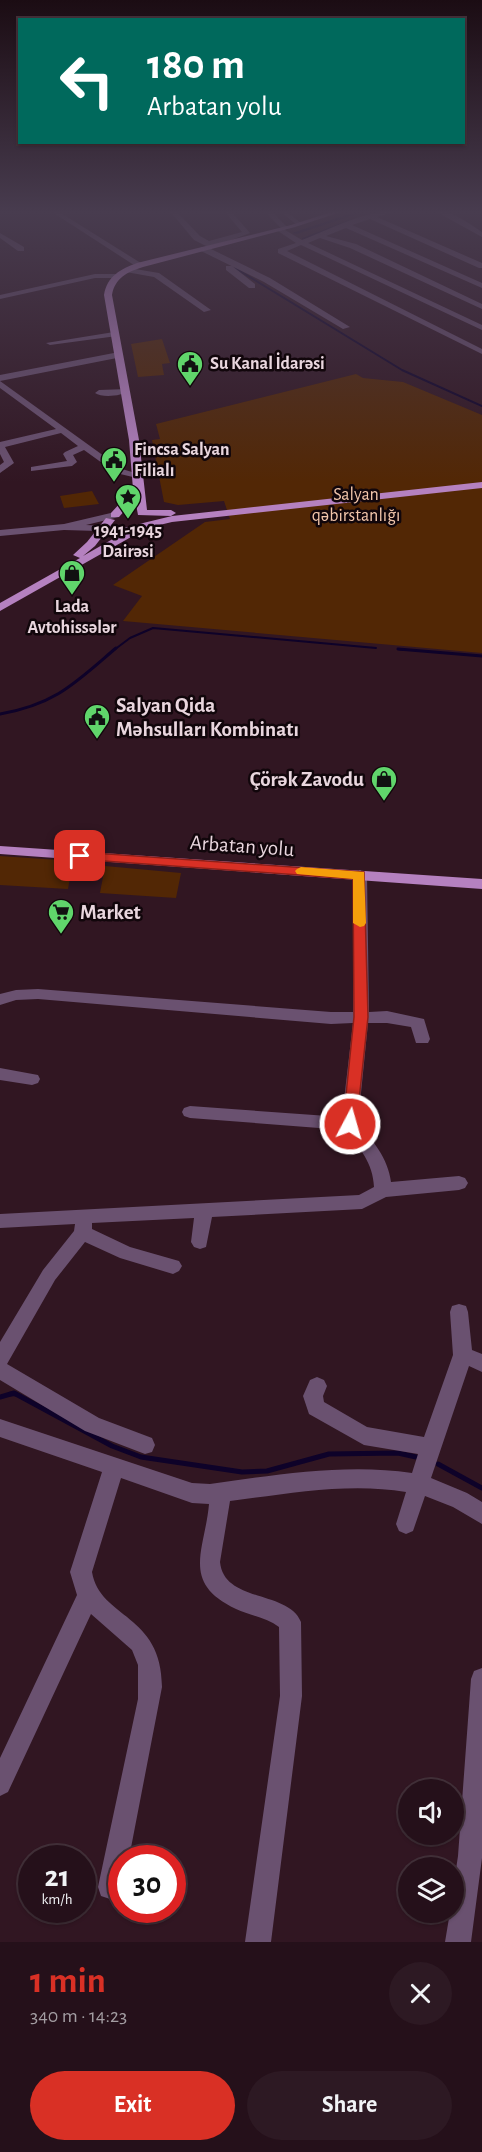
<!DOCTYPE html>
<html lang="en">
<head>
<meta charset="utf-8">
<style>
	:root { --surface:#25101a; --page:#2d1923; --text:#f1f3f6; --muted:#a39da2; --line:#423039; --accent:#d93025 }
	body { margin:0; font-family:"Alegreya Sans",sans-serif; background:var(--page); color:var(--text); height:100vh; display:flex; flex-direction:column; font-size:22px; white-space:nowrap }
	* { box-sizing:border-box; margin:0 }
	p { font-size:20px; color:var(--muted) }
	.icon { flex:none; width:33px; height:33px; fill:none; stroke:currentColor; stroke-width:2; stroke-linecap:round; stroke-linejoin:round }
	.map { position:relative; height:1942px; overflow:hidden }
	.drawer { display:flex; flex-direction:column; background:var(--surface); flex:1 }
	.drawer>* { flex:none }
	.hud { position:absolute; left:18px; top:18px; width:447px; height:126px; border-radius:0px; box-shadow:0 2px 4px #0004,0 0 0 2px var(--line); background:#00695c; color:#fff; overflow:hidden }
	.controls { position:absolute; left:398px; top:1779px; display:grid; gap:12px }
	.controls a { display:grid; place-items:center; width:66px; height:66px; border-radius:50%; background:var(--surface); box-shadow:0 2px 4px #0004,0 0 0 2px var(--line); font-size:30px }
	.speed { position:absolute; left:18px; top:1845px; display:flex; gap:12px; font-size:30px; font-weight:700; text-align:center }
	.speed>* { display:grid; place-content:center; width:78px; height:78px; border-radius:50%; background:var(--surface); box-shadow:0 2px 4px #0004,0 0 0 2px var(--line); line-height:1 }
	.speed small { font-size:15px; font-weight:400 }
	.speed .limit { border:9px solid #d22; background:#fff; color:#111 }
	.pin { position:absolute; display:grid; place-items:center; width:51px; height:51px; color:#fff; margin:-26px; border-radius:12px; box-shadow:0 3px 9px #0006 }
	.me { position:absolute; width:66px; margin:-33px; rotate:6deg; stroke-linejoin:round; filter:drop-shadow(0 0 4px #0008) }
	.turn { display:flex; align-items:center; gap:21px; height:126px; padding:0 30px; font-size:27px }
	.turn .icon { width:78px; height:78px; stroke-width:2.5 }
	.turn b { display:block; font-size:42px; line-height:51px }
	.round { display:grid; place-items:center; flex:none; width:63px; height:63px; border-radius:32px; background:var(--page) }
	.head { display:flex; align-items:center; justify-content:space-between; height:102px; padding:0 30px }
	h1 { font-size:36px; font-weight:700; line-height:45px; color:var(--accent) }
	.action { display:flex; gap:12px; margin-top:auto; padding:12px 30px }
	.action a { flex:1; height:69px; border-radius:36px; background:var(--accent); color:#fff; font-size:24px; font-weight:700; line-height:69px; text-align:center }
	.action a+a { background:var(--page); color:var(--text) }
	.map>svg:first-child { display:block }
</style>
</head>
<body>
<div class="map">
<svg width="482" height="1942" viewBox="0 0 482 1942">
	<rect width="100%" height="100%" fill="#311622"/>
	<path fill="#522705" d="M162 339 170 363 162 364 164 375 138 377 131 344Z
		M356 374 363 378 403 382 482 415V653L123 621 142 596 113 585 205 522 230 519 224 501 178 505 164 502 152 440 160 439 156 424Z
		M92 491 99 504 64 508 60 496Z
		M0 856 73 861 68 889 0 885Z
		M105 866 181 873 176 898 100 893Z"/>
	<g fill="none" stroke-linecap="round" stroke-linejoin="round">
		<path stroke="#0e0229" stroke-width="2" d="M368 215 384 210
			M303 239 349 221
			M235 268 402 370 482 406
			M398 649 405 650
			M114 650 130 638 153 628 376 648"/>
		<path stroke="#0e0229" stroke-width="3" d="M398 649 482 656
			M0 714C56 704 75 683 116 648"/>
		<path stroke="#0e0229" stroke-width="4.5" d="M10 1394H16"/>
		<path stroke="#0e0229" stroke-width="5" d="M0 1397 14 1393 112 1446 141 1457 242 1472 267 1471 329 1454 398 1453 416 1457
			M438 1464 482 1488"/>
		<path fill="#0e0229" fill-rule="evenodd" d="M361 210H369L297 234 292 233Z"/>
		<path fill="#6a5170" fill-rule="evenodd" d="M49 210H56L144 265 137 267Z
			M169 210H175L200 236 209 241 242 232 225 212 203 213 205 210H230L250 233 210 248 194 240Z
			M263 210H270L287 227 285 230 302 240C333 228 366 210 400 210L377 217 482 263V268H479L370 219 352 225 482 283V288L346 228 326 236 356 244 482 304V309L350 248 320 238 308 243 482 325V330L301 245 287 251 482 349V354L278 253V249L296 243 278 231V229L281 228Z
			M284 210 301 223V225H297L282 213Z
			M433 210C451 210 467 222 482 232V237Z
			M0 233 24 247V251H18L0 238Z
			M201 247H207L270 278 350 327 343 329 264 282 201 251Z
			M226 266H232L255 284V288H249L226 270Z
			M129 268 159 273 211 310 204 312 154 277 126 272Z
			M95 274H116L120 276 116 278H95L0 299V295Z
			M114 332H117V336L50 345 46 343Z
			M119 352 123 355 122 357 0 381V375Z
			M0 381 122 469 142 475 137 478 116 473 84 450 73 455 77 462 72 466 31 471V467L67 461 63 454 65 452 78 446 61 433 5 447 14 463 0 473V465L4 462 0 454V442L56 429 0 388Z
			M128 389 129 391C122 396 102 398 95 393L99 390Z
			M115 512 119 513V517L86 525 127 527 131 528V532L64 530 0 536V530L64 524Z
			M360 870 367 875 369 1012 387 1011 424 1019 430 1039 428 1043H416L411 1027 387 1023H368L358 1123C373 1141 388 1158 391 1182L459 1176 465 1178 468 1183 465 1188 459 1190 386 1197 362 1209 212 1217 206 1247 200 1249 194 1247 191 1242 194 1218 92 1223V1229L130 1247 179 1261 182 1266 179 1271 173 1274 120 1258 85 1242 55 1280 7 1364 99 1418 152 1438 155 1445 152 1452 145 1454 85 1431 0 1380V1342L43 1270 74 1231 75 1224 0 1228V1214L359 1195 374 1187C373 1163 360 1148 345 1130L190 1118 184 1116 182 1112 184 1108 190 1106 342 1117 353 1023 331 1024 38 999 16 1000 0 1005V994L16 990 38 989 331 1012H353V875Z
			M0 1068 38 1075 40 1079 38 1083 32 1085 0 1080Z
			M459 1304 466 1306 468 1312 472 1350 482 1354V1372L469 1366 431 1478 467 1493 482 1502V1524L453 1507 425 1496 413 1531 406 1534 399 1531 396 1524 406 1492C348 1482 287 1494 230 1501L220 1562C224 1603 288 1590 301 1622L302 1696 271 1942H245L280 1696 279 1627C267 1618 249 1615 236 1609 180 1583 205 1550 209 1504L192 1503 121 1478 92 1572C100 1619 162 1613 162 1687L129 1858H122V1889L119 1896 110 1899 101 1896 98 1887 138 1699V1665L132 1650 91 1614 8 1792 0 1796V1758L77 1595 70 1572 102 1472 0 1437V1419L192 1483 210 1484C275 1475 346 1463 412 1473L418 1454 364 1445 309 1414 303 1396 310 1380 317 1377 324 1380 327 1386 323 1396 324 1402 367 1427 424 1437 453 1355 450 1312 452 1306Z
			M482 1668V1858L471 1942H445L450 1912H453V1889L458 1856 471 1679 474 1671Z"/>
		<path fill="#b581c0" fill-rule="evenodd" d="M338 210H347L295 227 143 267C127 272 115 278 112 295L139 440 147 510H171L176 513 171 516 138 515 135 499 119 517H111V513L133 489 129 440 104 295C107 276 121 269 137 263L291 225Z
			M482 482V488L172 522 147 528 0 611V603L80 558 73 555 87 542 106 518 115 520 95 546 83 556 139 524 172 516Z
			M0 846 482 879V889L0 854Z"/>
	</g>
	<linearGradient id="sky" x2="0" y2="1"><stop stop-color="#1b0c13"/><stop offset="0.44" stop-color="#483c4f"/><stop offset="1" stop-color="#483c4f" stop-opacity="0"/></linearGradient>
	<rect width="482" height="482" fill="url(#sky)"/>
	<path fill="#d93025" stroke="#8d1f18" stroke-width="1.5" d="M80 852 364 872 368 1017 356 1128H345L343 1124 354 1017 353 879 76 859 74 856Z"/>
	<path fill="#f59e0b" d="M301 867 364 872 366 923 364 926 360 927 353 923V879L297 874 295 871 297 869Z"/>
	<defs>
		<g id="civic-pin" transform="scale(1.35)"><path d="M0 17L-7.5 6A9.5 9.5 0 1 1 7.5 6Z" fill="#60d56b" stroke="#11060b"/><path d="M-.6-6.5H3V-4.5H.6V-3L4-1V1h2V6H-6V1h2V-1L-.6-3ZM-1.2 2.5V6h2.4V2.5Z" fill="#111"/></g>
		<g id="sight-pin" transform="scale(1.35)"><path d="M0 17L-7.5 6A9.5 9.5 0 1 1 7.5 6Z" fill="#60d56b" stroke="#11060b"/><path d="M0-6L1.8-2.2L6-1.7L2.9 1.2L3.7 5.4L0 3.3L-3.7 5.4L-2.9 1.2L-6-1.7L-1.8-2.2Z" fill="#111"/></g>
		<g id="shop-pin" transform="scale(1.35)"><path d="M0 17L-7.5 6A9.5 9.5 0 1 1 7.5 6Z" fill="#60d56b" stroke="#11060b"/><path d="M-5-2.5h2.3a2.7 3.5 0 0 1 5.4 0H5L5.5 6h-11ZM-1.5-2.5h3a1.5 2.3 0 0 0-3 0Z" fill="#111"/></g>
		<g id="supermarket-pin" transform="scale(1.35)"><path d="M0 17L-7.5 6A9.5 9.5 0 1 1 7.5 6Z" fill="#60d56b" stroke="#11060b"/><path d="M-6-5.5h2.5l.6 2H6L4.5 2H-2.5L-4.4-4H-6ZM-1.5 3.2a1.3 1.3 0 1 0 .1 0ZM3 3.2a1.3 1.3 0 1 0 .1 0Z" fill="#111"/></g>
	</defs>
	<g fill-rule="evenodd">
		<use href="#civic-pin" x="190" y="364"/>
		<use href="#civic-pin" x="114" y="460"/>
		<use href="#sight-pin" x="128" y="497"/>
		<use href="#shop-pin" x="72" y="573"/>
		<use href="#civic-pin" x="97" y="717"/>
		<use href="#shop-pin" x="384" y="779"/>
		<use href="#supermarket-pin" x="61" y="912"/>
	</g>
	<g text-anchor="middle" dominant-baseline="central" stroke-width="5" stroke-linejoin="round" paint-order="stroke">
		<g font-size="18" font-weight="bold" fill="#e9d6de" stroke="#11060b" text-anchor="start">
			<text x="210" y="364">Su Kanal İdarəsi</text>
			<text x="134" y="450">Fincsa Salyan<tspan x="134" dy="21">Filialı</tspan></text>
			<text x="128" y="531" text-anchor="middle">1941-1945<tspan x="128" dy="21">Dairəsi</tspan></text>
			<text x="72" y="607" text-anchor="middle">Lada<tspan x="72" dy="21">Avtohissələr</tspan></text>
		</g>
		<g font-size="18" fill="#f3c6ab" stroke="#11060b">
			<text x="356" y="495">Salyan<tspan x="356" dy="21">qəbirstanlığı</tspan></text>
		</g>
		<g font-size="21" font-weight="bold" fill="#e9d6de" stroke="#11060b" text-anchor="start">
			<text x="116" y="705">Salyan Qida<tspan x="116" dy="24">Məhsulları Kombinatı</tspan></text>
			<text x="364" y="779" text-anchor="end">Çörək Zavodu</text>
			<text x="80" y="912">Market</text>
		</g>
		<g font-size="21" fill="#e9d6de" stroke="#11060b">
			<text transform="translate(242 846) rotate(4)">Arbatan yolu</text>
		</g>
	</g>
</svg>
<div class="controls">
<a><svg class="icon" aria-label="sound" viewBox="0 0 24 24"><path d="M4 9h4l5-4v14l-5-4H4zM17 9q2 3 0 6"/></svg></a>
<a><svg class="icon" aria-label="layers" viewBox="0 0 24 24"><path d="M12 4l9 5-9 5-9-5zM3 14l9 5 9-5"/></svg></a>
</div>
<div class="speed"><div>21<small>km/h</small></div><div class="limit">30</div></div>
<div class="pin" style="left:80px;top:856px;background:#d93025"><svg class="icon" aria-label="arrive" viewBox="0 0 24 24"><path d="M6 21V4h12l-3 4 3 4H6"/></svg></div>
<svg class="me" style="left:350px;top:1124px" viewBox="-20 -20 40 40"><circle r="17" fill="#d93025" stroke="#fff" stroke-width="3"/><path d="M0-11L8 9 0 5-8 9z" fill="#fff"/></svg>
<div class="hud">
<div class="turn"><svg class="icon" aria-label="left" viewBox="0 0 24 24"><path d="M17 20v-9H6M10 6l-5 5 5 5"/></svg><div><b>180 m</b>Arbatan yolu</div></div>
</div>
</div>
<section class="drawer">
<div class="head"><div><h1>1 min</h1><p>340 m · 14:23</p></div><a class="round"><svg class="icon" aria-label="close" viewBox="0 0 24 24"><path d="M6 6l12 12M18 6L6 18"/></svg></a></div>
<div class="action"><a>Exit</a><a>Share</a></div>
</section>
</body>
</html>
